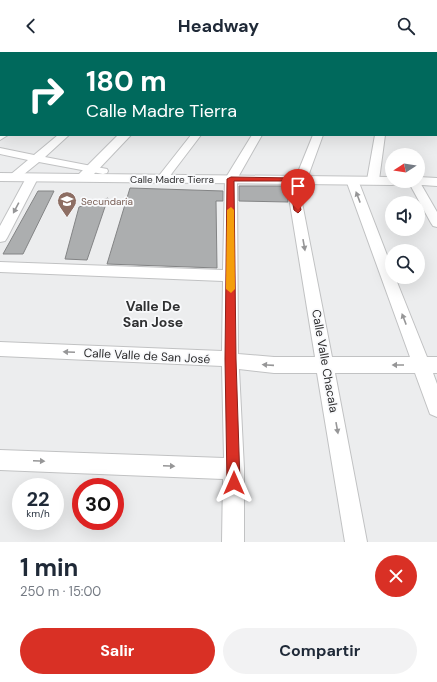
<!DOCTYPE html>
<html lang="es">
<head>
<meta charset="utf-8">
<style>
	:root { --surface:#fff; --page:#f2f2f3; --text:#1f2937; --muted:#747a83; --accent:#d93025 }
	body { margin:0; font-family:"DM Sans",sans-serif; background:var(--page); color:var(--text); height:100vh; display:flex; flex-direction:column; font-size:15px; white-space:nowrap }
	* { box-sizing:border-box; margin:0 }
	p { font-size:13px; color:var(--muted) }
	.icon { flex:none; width:22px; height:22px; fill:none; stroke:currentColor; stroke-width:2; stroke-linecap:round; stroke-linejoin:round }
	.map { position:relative; height:490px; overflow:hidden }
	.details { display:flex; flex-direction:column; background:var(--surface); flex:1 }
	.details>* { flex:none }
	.guide { position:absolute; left:0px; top:0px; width:437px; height:84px; box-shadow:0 4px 16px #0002; background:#00695c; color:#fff; overflow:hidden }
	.needle { width:26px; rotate:258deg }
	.fabs { position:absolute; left:385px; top:96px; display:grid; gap:8px }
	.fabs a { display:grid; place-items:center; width:40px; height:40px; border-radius:50%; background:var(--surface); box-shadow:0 4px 16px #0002; font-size:20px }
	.speed { position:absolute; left:12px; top:426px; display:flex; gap:8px; font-size:20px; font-weight:700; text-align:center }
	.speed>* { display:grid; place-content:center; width:52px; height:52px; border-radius:50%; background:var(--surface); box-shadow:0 4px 16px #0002; line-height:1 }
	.speed small { font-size:10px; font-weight:400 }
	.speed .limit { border:6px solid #d22; background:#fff; color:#111 }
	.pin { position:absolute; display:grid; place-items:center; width:34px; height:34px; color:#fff; margin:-41px -17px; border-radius:50% 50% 50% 0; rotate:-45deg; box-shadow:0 0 4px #0007 }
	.pin .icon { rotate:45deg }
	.me { position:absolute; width:44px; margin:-22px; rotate:0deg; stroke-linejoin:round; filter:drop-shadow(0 0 3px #0008) }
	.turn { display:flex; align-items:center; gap:14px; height:84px; padding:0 20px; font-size:18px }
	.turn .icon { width:52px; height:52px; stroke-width:2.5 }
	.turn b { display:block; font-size:28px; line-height:34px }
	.round { display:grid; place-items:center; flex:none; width:42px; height:42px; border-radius:21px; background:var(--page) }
	.headline { display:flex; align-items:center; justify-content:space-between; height:68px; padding:0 20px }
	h1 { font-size:24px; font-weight:700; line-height:30px }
	.action { display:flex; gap:8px; margin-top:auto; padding:8px 20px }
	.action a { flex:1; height:46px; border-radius:24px; background:var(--accent); color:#fff; font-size:16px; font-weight:700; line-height:46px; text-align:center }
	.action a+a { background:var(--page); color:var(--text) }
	header { display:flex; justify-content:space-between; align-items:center; height:52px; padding:0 20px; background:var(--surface); font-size:18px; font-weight:700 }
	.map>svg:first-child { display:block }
</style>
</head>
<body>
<header><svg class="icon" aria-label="back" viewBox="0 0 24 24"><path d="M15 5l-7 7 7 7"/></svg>Headway<svg class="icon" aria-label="search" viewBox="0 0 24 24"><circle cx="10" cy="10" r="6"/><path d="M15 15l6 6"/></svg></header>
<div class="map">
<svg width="437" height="490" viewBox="0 0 437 490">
	<rect width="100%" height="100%" fill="#ecedee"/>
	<path fill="#acaeaf" stroke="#838485" d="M239 134H286L288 150 239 149Z
		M130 136 223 139V149H216L217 216 107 212Z
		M38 139H54L23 202H3Z
		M108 146 87 208 65 207 79 155Z"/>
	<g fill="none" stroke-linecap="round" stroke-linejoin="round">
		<g stroke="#c1c2c3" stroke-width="2">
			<path id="minor" d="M113 0H122L112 1Z
				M155 0H170L171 1H156Z
				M256 0H264L255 1Z
				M301 0H309L300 1Z
				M345 0H353V1H345Z
				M390 0H398L389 1Z
				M0 17H1V21H0Z
				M436 34H437V40L436 39Z
				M1 43V49L0 50V44Z
				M0 81 1 83H8L0 88Z
				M58 83H69L45 105 107 117 108 119 107 121 103 122 39 110 18 127H10L8 125 10 123 28 108 0 102V96L34 103Z
				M191 83H201L166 129H158L156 127 158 125Z
				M252 83H262L237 127 238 302 274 305H315L286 127 292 124 296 125 313 83H323L307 127 305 129 298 130 332 305H410L346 128 352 125 358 128 392 216V225H395L427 305H437V321H433L437 332V365L430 362 415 321H335L367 490H345L317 321H274L239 317 244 417V490H222L223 427 0 418V398L224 406 222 314 0 304V290L222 299 223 229 0 220V210L223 218 225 127Z
				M375 83H385L379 128 373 131 367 128Z
				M32 123 38 126 7 186 5 189 0 190V174L26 126Z
				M418 127 437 160V175L433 174 431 171 408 129H418Z"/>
		</g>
		<g stroke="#c1c2c3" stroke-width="2">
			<path id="tertiary" d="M203 0H212L203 1Z
				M118 83H131L94 122 392 125V129H399L397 132 392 133 0 129V121L79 122Z
				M418 125 437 126V134L407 132 405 129H418Z"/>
		</g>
		<use href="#minor" fill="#fff" fill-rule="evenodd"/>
		<use href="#tertiary" fill="#fff" fill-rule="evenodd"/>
	</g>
	<defs><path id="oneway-solid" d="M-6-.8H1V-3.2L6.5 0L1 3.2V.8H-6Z"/></defs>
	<g fill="#969697">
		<use href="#oneway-solid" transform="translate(358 145) rotate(-111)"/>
		<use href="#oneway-solid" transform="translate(16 156) rotate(118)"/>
		<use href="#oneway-solid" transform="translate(304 193) rotate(80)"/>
		<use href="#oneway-solid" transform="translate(404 267) rotate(-111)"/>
		<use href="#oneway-solid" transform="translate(69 300) rotate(-177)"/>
		<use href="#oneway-solid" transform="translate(268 313) rotate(-176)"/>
		<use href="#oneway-solid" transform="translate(398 313) rotate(180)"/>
		<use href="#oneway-solid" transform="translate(337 376) rotate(80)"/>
		<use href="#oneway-solid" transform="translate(39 409) rotate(2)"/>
		<use href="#oneway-solid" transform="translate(169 414) rotate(2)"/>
	</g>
	<path fill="#d93025" stroke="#8d1f18" d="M231 125 294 126 301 158 298 161 294 158 289 129H234L236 307 240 431 238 436 234 438 229 436 227 431 225 307 227 127Z"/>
	<path fill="#f59e0b" d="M231 155 234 158 235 237 231 241 226 237 227 158Z"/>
	<defs>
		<g id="school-pin" transform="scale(1)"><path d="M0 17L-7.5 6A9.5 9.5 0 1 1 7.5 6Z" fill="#8d6e63" stroke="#f9fafc"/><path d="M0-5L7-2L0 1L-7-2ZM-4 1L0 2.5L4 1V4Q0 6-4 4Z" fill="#fff"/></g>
	</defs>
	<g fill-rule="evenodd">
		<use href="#school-pin" x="67" y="149"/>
	</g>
	<g text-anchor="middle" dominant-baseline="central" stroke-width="3.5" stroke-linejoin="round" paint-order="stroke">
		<g font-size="10" fill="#2e2e2f" stroke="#f9fafc">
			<text x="172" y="127">Calle Madre Tierra</text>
		</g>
		<g font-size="10" fill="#785e54" stroke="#f9fafc" text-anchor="start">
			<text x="81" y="149">Secundaria</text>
		</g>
		<g font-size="12" fill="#2e2e2f" stroke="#f9fafc">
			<text transform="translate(147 304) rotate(3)">Calle Valle de San José</text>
			<text transform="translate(325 309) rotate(80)">Calle Valle Chacala</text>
		</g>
		<g font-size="14" font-weight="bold" fill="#303132" stroke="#f9fafc">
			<text x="153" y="254">Valle De<tspan x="153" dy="16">San Jose</tspan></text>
		</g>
	</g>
</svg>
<div class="fabs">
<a><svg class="needle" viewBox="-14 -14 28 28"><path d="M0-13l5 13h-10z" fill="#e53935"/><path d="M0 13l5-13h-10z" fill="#747a83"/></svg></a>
<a><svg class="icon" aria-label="sound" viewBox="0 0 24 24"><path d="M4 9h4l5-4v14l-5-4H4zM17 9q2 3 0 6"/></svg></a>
<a><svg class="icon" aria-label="search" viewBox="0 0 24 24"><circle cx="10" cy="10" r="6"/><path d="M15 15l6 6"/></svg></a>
</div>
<div class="speed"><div>22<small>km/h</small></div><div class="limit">30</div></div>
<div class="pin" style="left:298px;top:158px;background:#d93025"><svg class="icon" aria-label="arrive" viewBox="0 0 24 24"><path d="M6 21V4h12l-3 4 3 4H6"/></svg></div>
<svg class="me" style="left:234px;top:431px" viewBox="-20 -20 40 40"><path d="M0-17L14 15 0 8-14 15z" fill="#d93025" stroke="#fff" stroke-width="4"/></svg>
<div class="guide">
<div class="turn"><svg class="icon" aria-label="right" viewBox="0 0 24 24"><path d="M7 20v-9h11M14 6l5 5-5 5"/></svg><div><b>180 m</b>Calle Madre Tierra</div></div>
</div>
</div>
<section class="details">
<div class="headline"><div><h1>1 min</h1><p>250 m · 15:00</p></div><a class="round" style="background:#d93025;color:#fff"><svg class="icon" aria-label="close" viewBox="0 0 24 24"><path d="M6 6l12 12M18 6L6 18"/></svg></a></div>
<div class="action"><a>Salir</a><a>Compartir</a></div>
</section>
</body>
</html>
